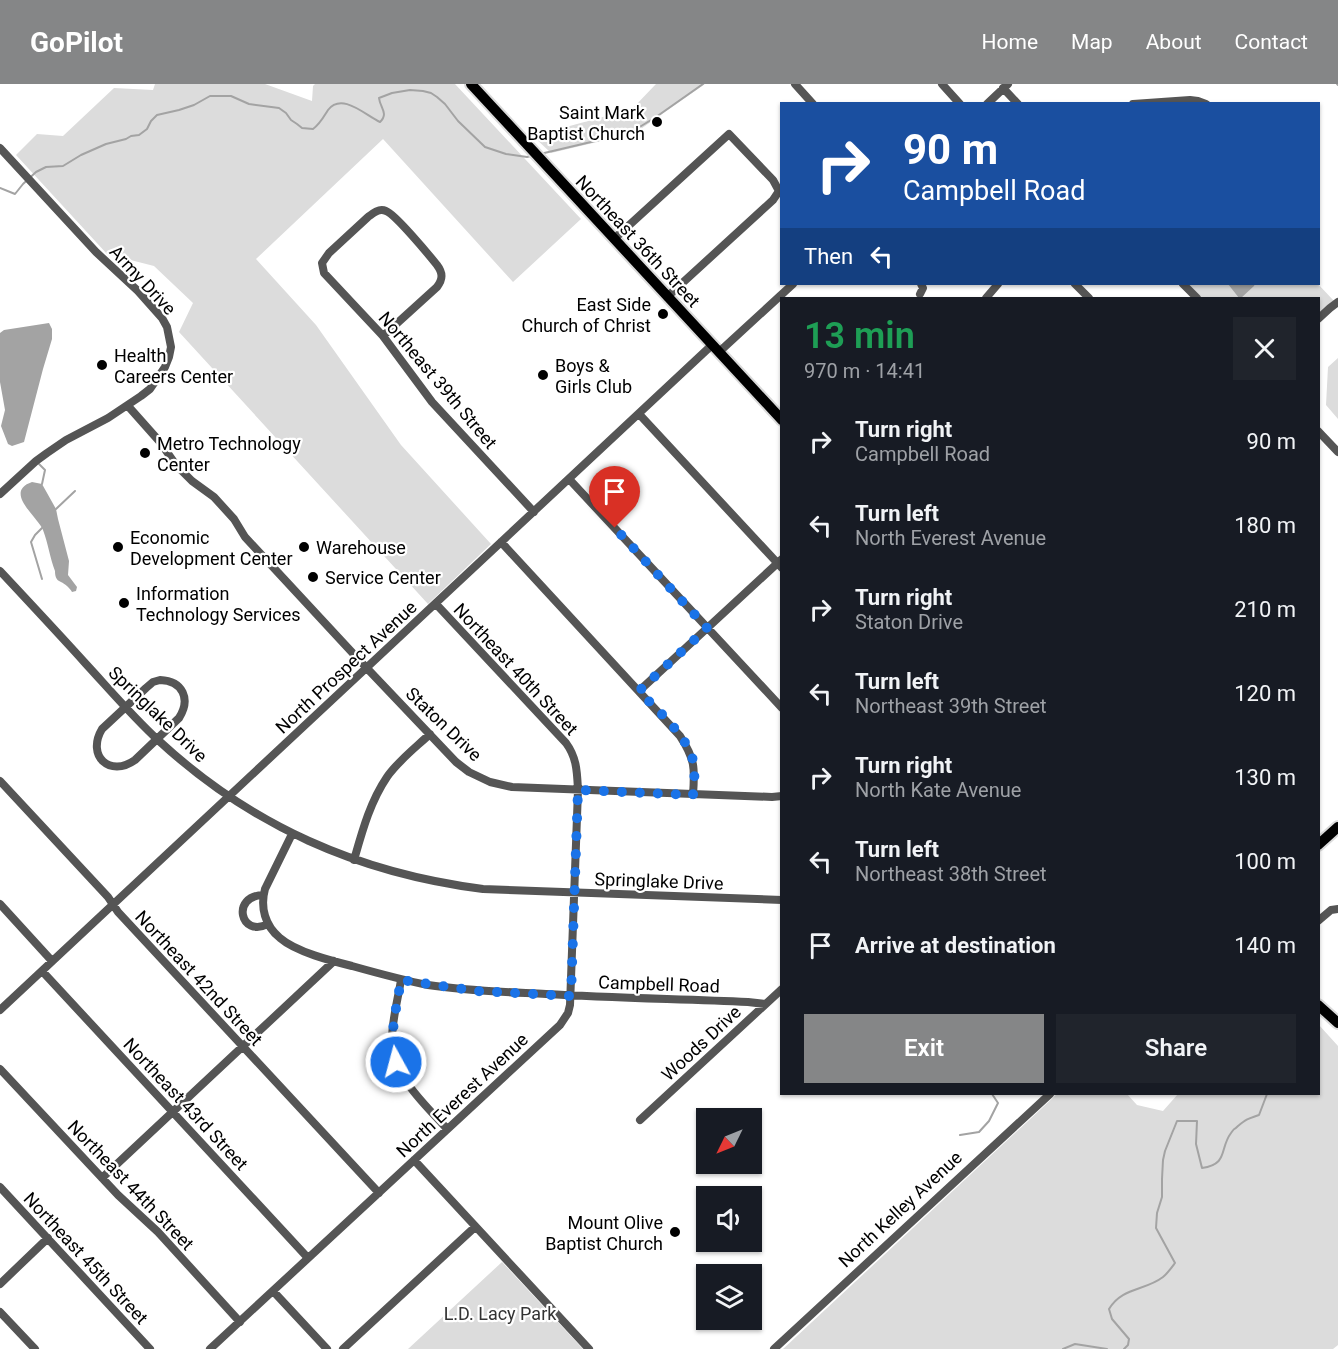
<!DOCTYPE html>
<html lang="en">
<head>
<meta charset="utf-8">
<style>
	:root { --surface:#171b24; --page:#20242c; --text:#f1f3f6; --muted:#9ea1a6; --accent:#858687 }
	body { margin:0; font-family:Roboto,sans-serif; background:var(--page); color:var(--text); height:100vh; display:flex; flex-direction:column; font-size:22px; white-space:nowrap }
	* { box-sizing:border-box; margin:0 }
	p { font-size:20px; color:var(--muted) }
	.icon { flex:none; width:33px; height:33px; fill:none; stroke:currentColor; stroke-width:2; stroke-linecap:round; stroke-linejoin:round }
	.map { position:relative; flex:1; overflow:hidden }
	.panel { position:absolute; left:780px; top:213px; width:540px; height:798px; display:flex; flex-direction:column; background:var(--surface); border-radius:0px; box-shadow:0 2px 4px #0004 }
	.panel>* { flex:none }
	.guide { position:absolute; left:780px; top:18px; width:540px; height:183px; border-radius:0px; box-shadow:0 2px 4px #0004; background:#1a4fa0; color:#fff; overflow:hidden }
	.needle { width:39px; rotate:227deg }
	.controls { position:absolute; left:696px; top:1024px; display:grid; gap:12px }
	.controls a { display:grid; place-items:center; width:66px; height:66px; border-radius:0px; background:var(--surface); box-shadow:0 2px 4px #0004; font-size:30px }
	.pin { position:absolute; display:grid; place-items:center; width:51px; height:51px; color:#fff; margin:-62px -26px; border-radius:50% 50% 50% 0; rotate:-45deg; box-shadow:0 0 6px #0007 }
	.pin .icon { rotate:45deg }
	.me { position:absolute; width:66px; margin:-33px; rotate:353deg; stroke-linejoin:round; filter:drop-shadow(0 0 4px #0008) }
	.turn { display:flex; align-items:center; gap:21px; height:126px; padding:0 24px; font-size:27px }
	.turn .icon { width:78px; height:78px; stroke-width:2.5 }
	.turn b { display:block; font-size:42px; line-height:51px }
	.then { display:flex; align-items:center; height:57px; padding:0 24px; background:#0003; gap:12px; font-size:22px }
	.round { display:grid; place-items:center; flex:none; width:63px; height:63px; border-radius:0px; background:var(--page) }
	.head { display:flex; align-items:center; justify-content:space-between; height:102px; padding:0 24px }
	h1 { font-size:36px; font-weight:600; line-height:45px; color:#1e9e55 }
	.button { display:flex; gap:12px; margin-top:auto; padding:12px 24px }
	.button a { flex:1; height:69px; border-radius:0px; background:var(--accent); color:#fff; font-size:24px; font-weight:600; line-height:69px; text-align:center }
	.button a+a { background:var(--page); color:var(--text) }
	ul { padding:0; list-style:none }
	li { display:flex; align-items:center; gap:18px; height:84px; padding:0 24px }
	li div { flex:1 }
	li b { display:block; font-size:22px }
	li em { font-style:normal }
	header { display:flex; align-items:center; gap:36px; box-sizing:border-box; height:84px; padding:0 30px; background:var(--accent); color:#fff }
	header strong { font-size:28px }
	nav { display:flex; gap:33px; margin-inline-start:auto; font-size:21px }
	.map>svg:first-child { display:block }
</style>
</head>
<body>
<header>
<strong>GoPilot</strong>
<nav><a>Home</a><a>Map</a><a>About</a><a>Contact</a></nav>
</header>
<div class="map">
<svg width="1338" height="1265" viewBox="0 0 1338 1265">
	<rect width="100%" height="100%" fill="#fff"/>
	<path fill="#dcdcdc" d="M155 0H265L312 17 313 2 315 0H455L581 135 513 198 383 55 256 175 316 241 401 361 491 460 428 520 179 248 193 219 154 182 107 170 16 71 37 50 63 52 114 4 153 6Z
		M656 0H705L635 49 551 69 533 52 632 25Z
		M1188 200H1318L1334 217 1319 232 1318 214H1202Z
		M1338 274V335L1326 321 1328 283Z
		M1319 941 1338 962V1261L1333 1265H783L1057 1010H1127L1137 1021 1163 1027 1178 1010H1318Z
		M502 1178 583 1265H408Z"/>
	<path fill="#a3a3a3" d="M1228 200H1255L1254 202 1241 214H1239Z
		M49 239 52 245V255L43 285 24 358 12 362 8 360 1 342 5 326 0 298V249L4 246Z
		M32 398 42 400 56 425 58 435 69 477 68 491 77 503 76 507 72 508C71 506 69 504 67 502 61 496 55 499 55 487 50 474 48 459 43 446 38 433 3 408 32 398Z"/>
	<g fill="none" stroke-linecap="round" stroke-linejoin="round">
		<path stroke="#a3a3a3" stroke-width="2" d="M1337 0 1338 1
			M540 70 608 54 633 47 656 33 703 0
			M0 104 15 110 23 100 36 88 46 83 63 82 81 71 106 60 126 55 131 52 139 51 147 45 151 37 157 31 179 26 194 21 210 12H231L249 20 279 24 286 29 291 36 297 40 302 44 313 45C320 40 323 34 328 26 342 8 365 31 380 38 389 29 380 24 379 14L392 9 410 6 423 7 431 9 437 13 445 20 458 37 485 63 506 70 527 73 531 72
			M38 379 45 386 42 400
			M56 425 75 407
			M42 495 31 458 35 451 42 444
			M960 1051 979 1048 989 1037 998 1019 992 1010
			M1063 1265 1075 1260 1107 1265
			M1124 1265 1128 1261 1129 1255 1112 1235 1109 1225C1122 1203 1145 1207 1163 1193 1167 1190 1172 1183 1175 1179L1156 1144 1157 1129 1162 1113V1095L1163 1076 1165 1067 1177 1037H1197L1196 1060 1202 1084C1229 1080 1219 1065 1231 1049 1236 1042 1232 1048 1238 1042 1248 1034 1248 1035 1259 1031L1267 1010"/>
		<g stroke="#dbdbdb" stroke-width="14">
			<path id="major" d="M471 0 782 336
				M1318 761 1338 743
				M1318 921 1338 939"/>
		</g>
		<path stroke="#555" stroke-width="8" d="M795 0 813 20
			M942 0 960 20
			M1003 4 1018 20
			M987 20 1008 0
			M1133 20 1190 16 1198 17 1206 20
			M0 64 96 168 138 207 162 234 167 243 171 263 169 273 165 283 150 305 141 312 108 334 66 356 47 369 36 377 0 410
			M614 155 729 50 773 96 779 107 773 116 667 213
			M1075 200 1089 214
			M1183 200 1197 214
			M920 210 923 204 921 200
			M986 214 998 200
			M1318 235 1330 224 1338 218
			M383 252 437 203C443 195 443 189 437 181 429 171 395 130 386 127 379 124 373 129 368 133L329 169 322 179 324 189 383 252 432 318 534 428
			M719 268 793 200
			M128 322 160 358 176 381 192 397 214 413 234 435 245 453 361 578 456 678 469 688 490 698 512 703 772 713 782 712
			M639 330 782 484
			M1318 347 1338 368
			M569 395 782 624
			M501 458 680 652C695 675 695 684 693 711
			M0 487C29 518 58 549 86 580 110 606 133 633 158 656 251 742 358 789 483 805L782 816
			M160 596C183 597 191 615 179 634L135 676C110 694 86 672 102 645L146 604 153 598Z
			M639 607 782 475
			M0 697 108 813 118 828 379 1109
			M292 750 265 805C260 823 265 842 280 854 296 868 332 877 352 882 377 889 402 896 428 901 467 907 507 908 546 910 613 914 681 915 748 918L765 920
			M354 776C362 748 370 718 387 693 398 677 415 664 430 650
			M263 811C231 812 240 854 268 840
			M0 820 52 877
			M1318 837 1331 826 1338 825
			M42 887 308 1174
			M401 896C398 915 392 935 392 956 392 992 425 1020 447 1045
			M0 926 712 261
			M0 985 118 1111 158 1148 240 1238
			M640 1036 782 905
			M414 1076 589 1265
			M102 1094 334 877
			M0 1103 150 1265
			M0 1200 48 1154
			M273 1207 327 1265
			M0 1228 35 1265
			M210 1265 560 941 568 929 570 921 578 706C577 688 577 674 566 659L436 520
			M343 1265 475 1143
			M774 1265 1050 1010"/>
		<use href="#major" stroke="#000" stroke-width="10"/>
	</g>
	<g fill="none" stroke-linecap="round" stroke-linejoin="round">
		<path stroke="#1a73e8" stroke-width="10" stroke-dasharray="0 18" d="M396 978 392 958 394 936 401 896 476 907 571 912 578 706 693 711C694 698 696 685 692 673 684 649 657 626 639 607L707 544 615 444"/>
	</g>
	<g fill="#000" stroke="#fff" stroke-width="2">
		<circle cx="657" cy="38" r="6"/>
		<circle cx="663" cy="230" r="6"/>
		<circle cx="102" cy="281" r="6"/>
		<circle cx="543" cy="291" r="6"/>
		<circle cx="145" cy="369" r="6"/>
		<circle cx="118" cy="463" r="6"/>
		<circle cx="304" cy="463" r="6"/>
		<circle cx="313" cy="493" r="6"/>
		<circle cx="124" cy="519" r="6"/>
		<circle cx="675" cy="1148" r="6"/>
	</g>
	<g text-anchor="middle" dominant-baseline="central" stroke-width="4.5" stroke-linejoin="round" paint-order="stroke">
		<g font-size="18" fill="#000" stroke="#fff" text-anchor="start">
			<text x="645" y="28" text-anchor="end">Saint Mark<tspan x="645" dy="21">Baptist Church</tspan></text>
			<text x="651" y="220" text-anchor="end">East Side<tspan x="651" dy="21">Church of Christ</tspan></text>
			<text x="114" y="271">Health<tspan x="114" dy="21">Careers Center</tspan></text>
			<text x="555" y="281">Boys &amp;<tspan x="555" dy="21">Girls Club</tspan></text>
			<text x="157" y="359">Metro Technology<tspan x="157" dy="21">Center</tspan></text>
			<text x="130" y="453">Economic<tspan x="130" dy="21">Development Center</tspan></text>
			<text x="316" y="463">Warehouse</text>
			<text x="325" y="493">Service Center</text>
			<text x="136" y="509">Information<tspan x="136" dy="21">Technology Services</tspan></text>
			<text x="663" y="1138" text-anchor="end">Mount Olive<tspan x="663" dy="21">Baptist Church</tspan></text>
		</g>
		<g font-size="18" fill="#000" stroke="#fff">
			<text transform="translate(638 157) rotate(47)">Northeast 36th Street</text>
			<text transform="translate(143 196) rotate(47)">Army Drive</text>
			<text transform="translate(438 296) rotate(50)">Northeast 39th Street</text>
			<text transform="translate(346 583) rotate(-43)">North Prospect Avenue</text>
			<text transform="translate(516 585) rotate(47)">Northeast 40th Street</text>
			<text transform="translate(158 630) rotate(44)">Springlake Drive</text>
			<text transform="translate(444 640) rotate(44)">Staton Drive</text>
			<text transform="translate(659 797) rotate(2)">Springlake Drive</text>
			<text transform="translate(199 894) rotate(47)">Northeast 42nd Street</text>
			<text transform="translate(659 900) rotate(2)">Campbell Road</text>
			<text transform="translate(701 959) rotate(-43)">Woods Drive</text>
			<text transform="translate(462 1011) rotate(-43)">North Everest Avenue</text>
			<text transform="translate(186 1020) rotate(47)">Northeast 43rd Street</text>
			<text transform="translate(131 1101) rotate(46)">Northeast 44th Street</text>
			<text transform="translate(900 1125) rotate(-43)">North Kelley Avenue</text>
			<text transform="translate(86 1174) rotate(47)">Northeast 45th Street</text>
		</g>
		<g font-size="18" fill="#333" stroke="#fff">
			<text x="500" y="1229">L.D. Lacy Park</text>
		</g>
	</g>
</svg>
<div class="controls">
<a><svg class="needle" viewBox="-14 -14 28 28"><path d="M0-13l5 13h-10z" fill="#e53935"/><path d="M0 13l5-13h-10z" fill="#9ea1a6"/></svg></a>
<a><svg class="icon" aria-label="sound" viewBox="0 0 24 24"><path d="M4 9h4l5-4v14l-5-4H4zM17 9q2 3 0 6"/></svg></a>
<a><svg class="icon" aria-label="layers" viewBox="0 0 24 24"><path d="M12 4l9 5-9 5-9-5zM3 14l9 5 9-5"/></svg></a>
</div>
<div class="pin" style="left:615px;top:444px;background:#d93025"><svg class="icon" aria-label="arrive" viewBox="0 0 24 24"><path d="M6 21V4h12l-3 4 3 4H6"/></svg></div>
<svg class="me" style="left:396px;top:978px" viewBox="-20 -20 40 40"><circle r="17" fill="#1a73e8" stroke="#fff" stroke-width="3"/><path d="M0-11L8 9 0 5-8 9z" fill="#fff"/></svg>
<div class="guide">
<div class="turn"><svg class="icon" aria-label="right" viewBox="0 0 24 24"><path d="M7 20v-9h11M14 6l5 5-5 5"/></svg><div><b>90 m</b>Campbell Road</div></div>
<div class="then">Then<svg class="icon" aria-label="left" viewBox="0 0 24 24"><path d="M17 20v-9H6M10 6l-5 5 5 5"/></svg></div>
</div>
<section class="panel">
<div class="head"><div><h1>13 min</h1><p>970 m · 14:41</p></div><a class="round"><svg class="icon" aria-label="close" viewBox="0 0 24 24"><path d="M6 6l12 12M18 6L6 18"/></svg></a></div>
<ul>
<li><svg class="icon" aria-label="right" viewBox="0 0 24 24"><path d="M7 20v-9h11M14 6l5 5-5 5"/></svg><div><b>Turn right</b><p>Campbell Road</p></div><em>90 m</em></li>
<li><svg class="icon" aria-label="left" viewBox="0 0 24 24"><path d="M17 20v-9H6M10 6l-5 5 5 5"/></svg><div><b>Turn left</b><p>North Everest Avenue</p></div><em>180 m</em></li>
<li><svg class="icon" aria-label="right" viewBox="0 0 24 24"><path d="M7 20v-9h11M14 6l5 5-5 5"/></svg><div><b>Turn right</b><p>Staton Drive</p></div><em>210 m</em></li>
<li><svg class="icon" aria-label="left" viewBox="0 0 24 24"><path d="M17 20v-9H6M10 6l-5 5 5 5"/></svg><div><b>Turn left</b><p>Northeast 39th Street</p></div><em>120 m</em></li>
<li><svg class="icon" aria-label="right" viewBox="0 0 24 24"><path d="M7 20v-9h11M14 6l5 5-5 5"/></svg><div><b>Turn right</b><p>North Kate Avenue</p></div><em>130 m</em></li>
<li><svg class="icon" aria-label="left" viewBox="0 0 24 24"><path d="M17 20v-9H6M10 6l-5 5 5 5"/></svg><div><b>Turn left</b><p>Northeast 38th Street</p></div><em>100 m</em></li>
<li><svg class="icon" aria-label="arrive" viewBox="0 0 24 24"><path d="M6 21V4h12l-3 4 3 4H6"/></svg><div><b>Arrive at destination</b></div><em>140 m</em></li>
</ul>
<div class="button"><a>Exit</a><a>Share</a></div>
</section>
</div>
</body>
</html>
